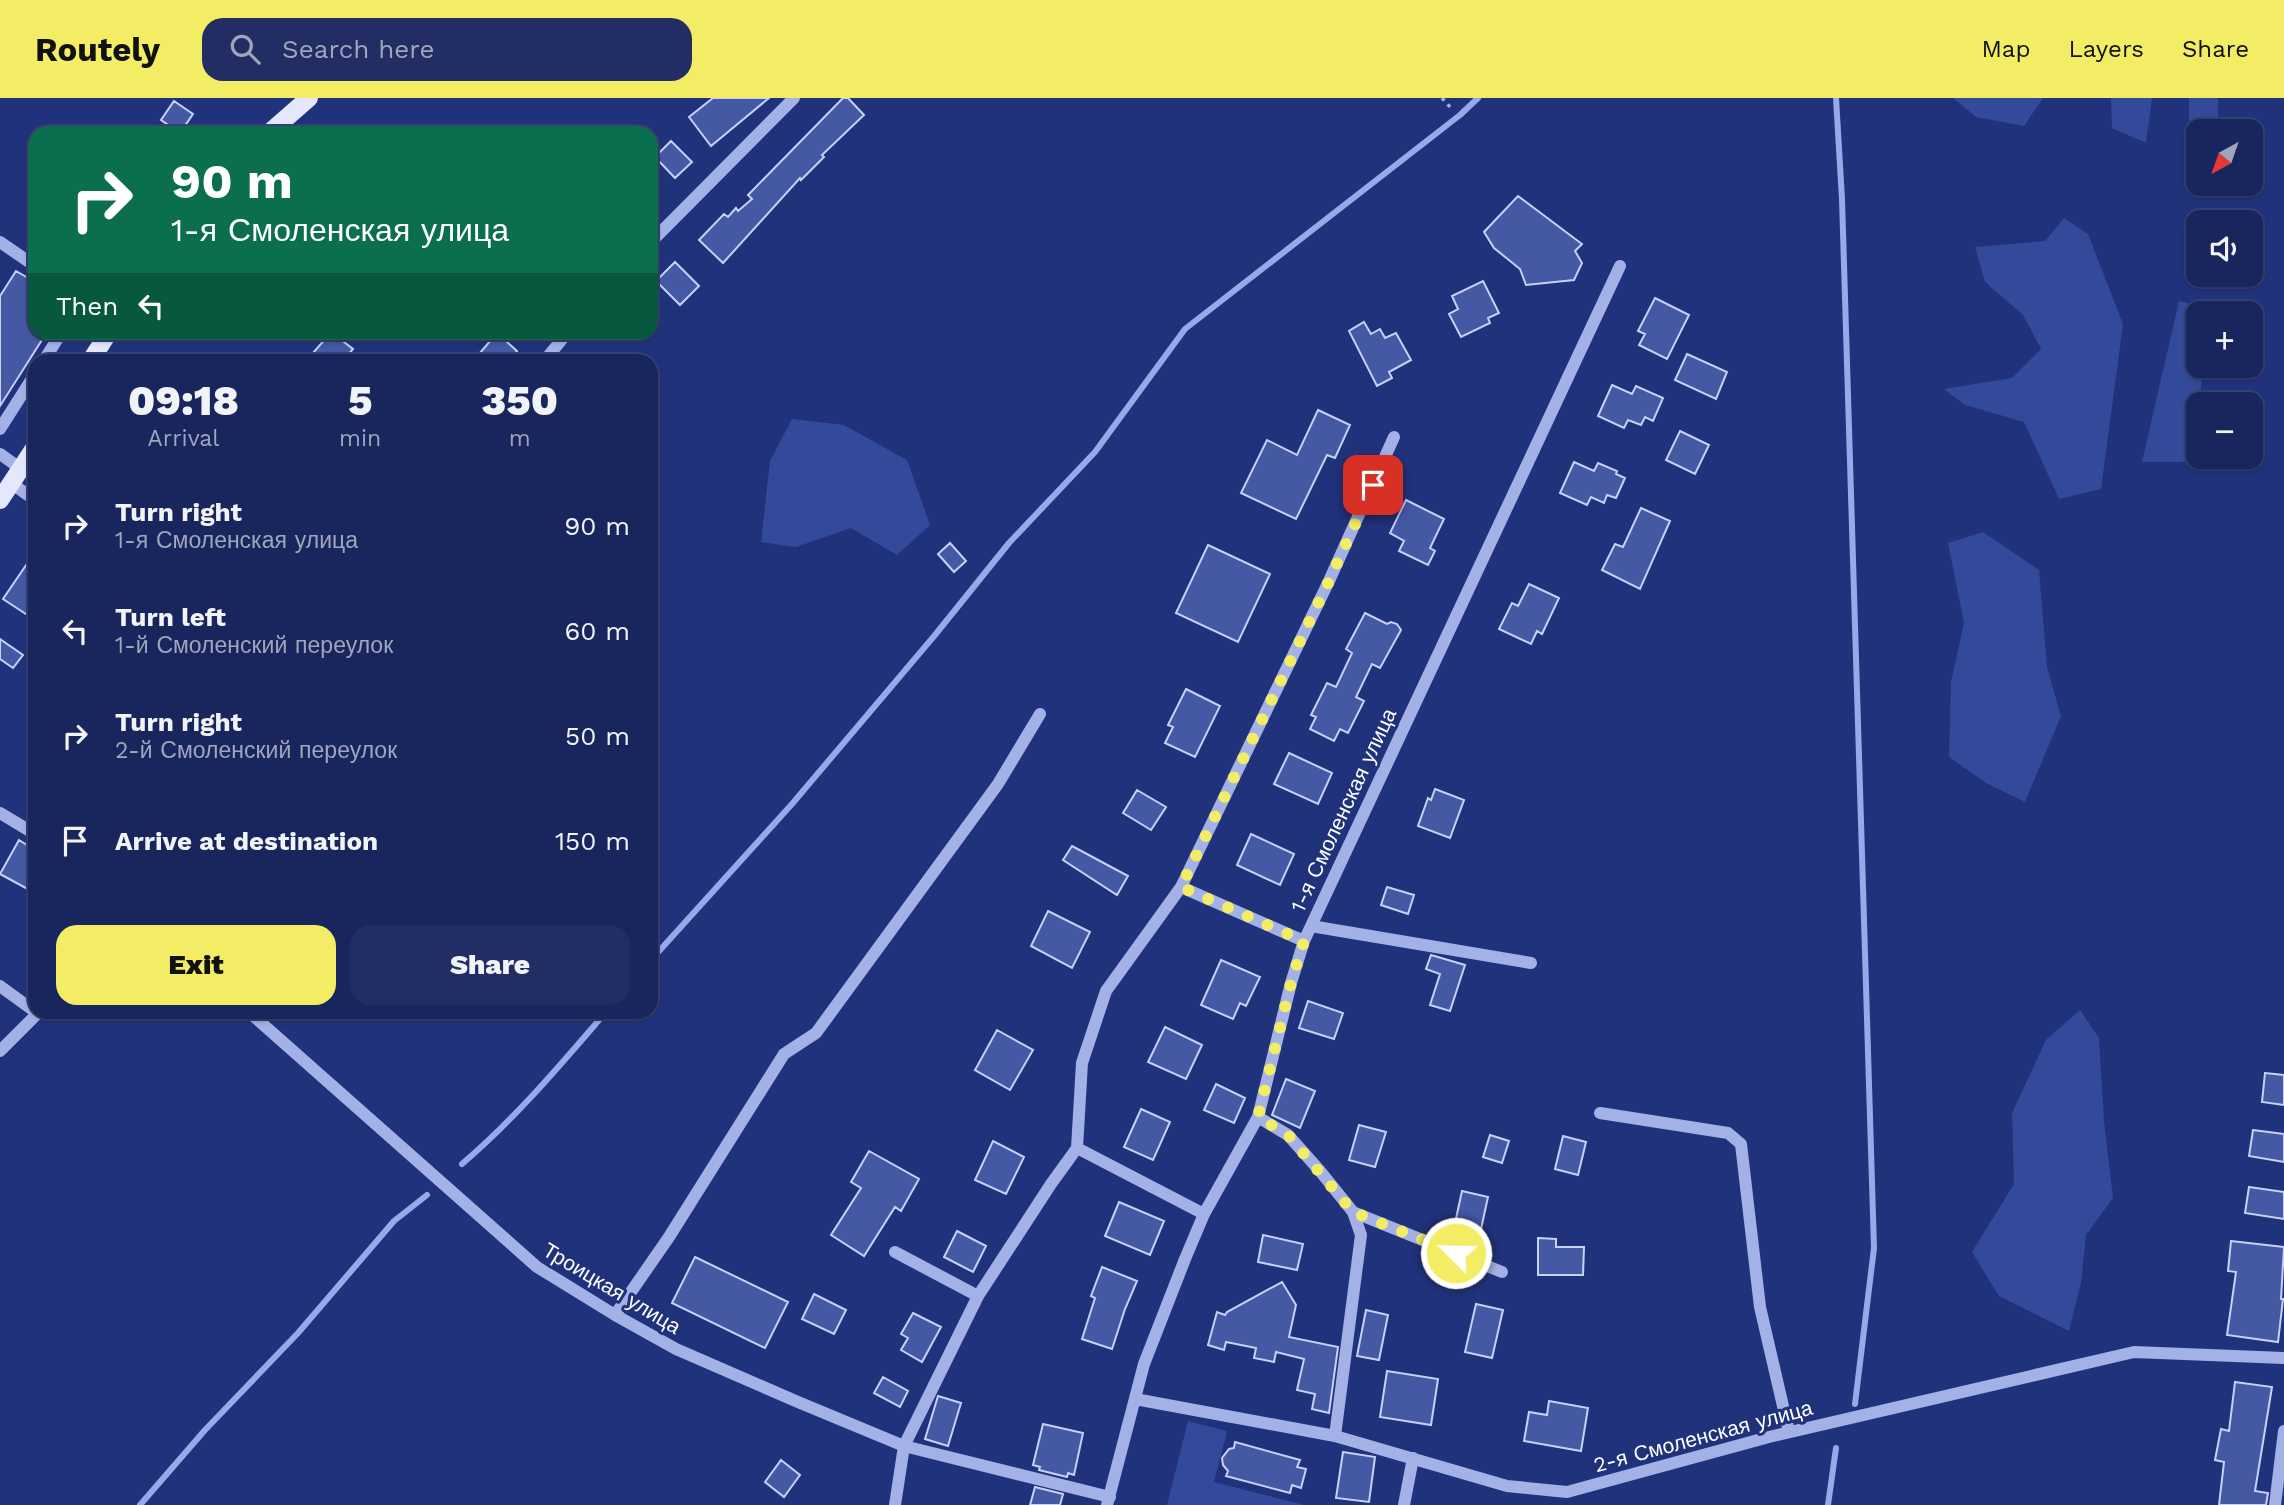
<!DOCTYPE html>
<html lang="en">
<head>
<meta charset="utf-8">
<style>
	:root { --surface:#19265d; --page:#222e63; --text:#f1f3f6; --muted:#9fa5bc; --line:#374372; --accent:#f3ed65 }
	body { margin:0; font-family:"Work Sans",sans-serif; background:var(--page); color:var(--text); height:100vh; display:flex; flex-direction:column; font-size:26px; white-space:nowrap }
	* { box-sizing:border-box; margin:0 }
	p { font-size:23px; color:var(--muted) }
	.icon { flex:none; width:38px; height:38px; fill:none; stroke:currentColor; stroke-width:2; stroke-linecap:round; stroke-linejoin:round }
	.map { position:relative; flex:1; overflow:hidden }
	.side { position:absolute; left:28px; top:256px; width:630px; height:665px; display:flex; flex-direction:column; background:var(--surface); border-radius:21px; box-shadow:0 2px 5px #0004,0 0 0 2px var(--line) }
	.side>* { flex:none }
	.guide { position:absolute; left:28px; top:28px; width:630px; height:214px; border-radius:21px; box-shadow:0 2px 5px #0004,0 0 0 2px var(--line); background:#0b6e4f; color:#fff; overflow:hidden }
	.needle { width:46px; rotate:220deg }
	.buttons { position:absolute; left:2186px; top:21px; display:grid; gap:14px }
	.buttons a { display:grid; place-items:center; width:77px; height:77px; border-radius:14px; background:var(--surface); box-shadow:0 2px 5px #0004,0 0 0 2px var(--line); font-size:35px }
	.pin { position:absolute; display:grid; place-items:center; width:60px; height:60px; color:#fff; margin:-30px; border-radius:14px; box-shadow:0 4px 10px #0006 }
	.me { position:absolute; width:77px; margin:-38px; rotate:293deg; stroke-linejoin:round; filter:drop-shadow(0 0 5px #0008) }
	.turn { display:flex; align-items:center; gap:24px; height:147px; padding:0 28px; font-size:32px }
	.turn .icon { width:91px; height:91px; stroke-width:2.5 }
	.turn b { display:block; font-size:49px; line-height:60px }
	.then { display:flex; align-items:center; height:66px; padding:0 28px; background:#0003; gap:14px; font-size:26px }
	.eta { display:flex; justify-content:space-evenly; align-items:center; height:119px; text-align:center }
	.eta b { font-size:42px; font-weight:800; line-height:49px }
	.action { display:flex; gap:14px; margin-top:auto; padding:14px 28px }
	.action a { flex:1; height:80px; border-radius:21px; background:var(--accent); color:#111; font-size:28px; font-weight:800; line-height:80px; text-align:center }
	.action a+a { background:var(--page); color:var(--text) }
	ul { padding:0; list-style:none }
	li { display:flex; align-items:center; gap:21px; height:105px; padding:0 28px }
	li div { flex:1 }
	li b { display:block; font-size:26px }
	li em { font-style:normal }
	header { display:flex; align-items:center; gap:42px; box-sizing:border-box; height:98px; padding:0 35px; background:var(--accent); color:#111 }
	header strong { font-size:33px }
	nav { display:flex; gap:38px; margin-inline-start:auto; font-size:24px }
	.search { width:490px; height:63px; background:var(--page); display:flex; align-items:center; gap:18px; box-sizing:border-box; padding:0 24px; border-radius:21px; color:var(--muted); font-size:26px }
	.map>svg:first-child { display:block }
</style>
</head>
<body>
<header>
<strong>Routely</strong>
<div class="search"><svg class="icon" aria-label="search" viewBox="0 0 24 24"><circle cx="10" cy="10" r="6"/><path d="M15 15l6 6"/></svg>Search here</div>
<nav><a>Map</a><a>Layers</a><a>Share</a></nav>
</header>
<div class="map">
<svg width="2284" height="1407" viewBox="0 0 2284 1407">
	<rect width="100%" height="100%" fill="#21327c"/>
	<path fill="#33499a" d="M1953 0H2043L2024 28 1976 19Z
		M2111 0H2152L2146 45 2112 30Z
		M2189 0H2218V33H2199L2189 24Z
		M2064 120 2088 136 2123 226 2101 391 2059 401 2024 324 1965 307 1944 291 2012 280 2041 251 2023 217 1985 184 1975 149 2045 143Z
		M2179 203 2208 211 2207 215H2198V268H2203L2194 364H2142Z
		M792 321 844 327 907 362 930 427 897 457 851 430 796 449 761 444 770 363Z
		M1983 434 2039 472 2047 569 2061 618 2025 704 1986 685 1949 659 1951 584 1964 525 1948 445Z
		M2080 912 2099 940 2104 1023 2113 1100 2086 1137 2081 1185 2069 1233 1999 1198 1972 1154 2014 1086 2012 1015 2046 942Z
		M1188 1323 1227 1333 1214 1384 1304 1407H1167Z"/>
	<g fill="none" stroke-linecap="round" stroke-linejoin="round">
		<path stroke="#97a9e8" stroke-width="6" d="M1836 0 1842 101 1874 1150 1855 1306
			M651 862 792 706 935 537 1009 445 1095 354 1185 231 1460 17 1478 0
			M462 1066C515 1021 561 966 606 914
			M140 1407 205 1332 298 1235 394 1123 427 1097
			M1828 1407 1836 1350"/>
	</g>
	<path fill="#4558a4" stroke="#c7d0f5" stroke-width="2" d="M713 0H769L711 48 689 19Z
		M843 0H848L864 17 822 57 824 59 801 82 800 80 723 165 699 142 724 116 728 119 736 110 738 113 752 101 748 97Z
		M174 3 193 16 180 35 161 22Z
		M671 43 692 64 675 80 655 59Z
		M1518 98 1582 146 1575 153 1582 165 1574 182 1526 187 1520 171 1494 150 1484 134Z
		M675 164 699 188 680 207 656 183Z
		M16 173 35 184V234H47L0 308V198Z
		M1483 183 1499 215 1488 220 1490 225 1461 239 1449 216 1458 211 1452 198Z
		M1655 200 1689 217 1667 261 1639 247 1645 236 1638 233Z
		M1364 224 1371 236 1380 231 1385 240 1396 235 1411 262 1389 274 1392 280 1377 288 1349 233Z
		M331 234 353 251 344 262H307Z
		M497 235 517 253 509 262H487L479 256Z
		M1687 256 1727 274 1716 301 1675 282Z
		M1612 287 1632 296 1636 288 1663 300 1653 323 1645 319 1641 327 1628 322 1624 330 1598 318Z
		M1318 312 1350 327 1335 360 1327 357 1296 421 1241 395 1267 342 1297 357Z
		M1680 333 1709 347 1695 376 1666 362Z
		M1574 364 1594 373 1598 365 1617 373 1616 376 1625 380 1616 400 1607 397 1604 405 1591 399 1587 407 1560 395Z
		M1406 402 1444 421 1430 450 1435 453 1428 467 1399 453 1404 443 1390 435Z
		M1641 410 1670 423 1640 491 1602 472 1615 446 1623 449Z
		M950 445 966 463 954 474 938 456Z
		M1208 447 1270 476 1238 544 1176 515Z
		M35 454V522L3 501Z
		M1529 486 1559 500 1542 536 1537 533 1531 546 1499 531 1512 505 1518 508Z
		M1365 515 1387 526 1391 524 1397 526 1401 532 1380 570 1372 566 1356 599 1364 603 1348 635 1340 631 1334 643 1310 631 1316 619 1311 617 1327 585 1336 589 1352 555 1346 551Z
		M0 541 23 557 13 570 0 561Z
		M1186 591 1220 608 1195 659 1165 645 1173 629 1168 627Z
		M1289 655 1332 675 1318 706 1274 686Z
		M1435 691 1464 702 1450 740 1418 728 1428 700 1431 702Z
		M1137 692 1166 709 1151 732 1123 715Z
		M1251 736 1294 756 1280 787 1237 767Z
		M19 742 35 752V795L0 776Z
		M1072 748 1128 778 1117 797 1063 762Z
		M1387 789 1414 797 1408 816 1381 807Z
		M1048 813 1090 834 1072 870 1031 848Z
		M1431 857 1465 867 1450 913 1430 907 1440 876 1426 871Z
		M1221 862 1260 879 1246 908 1240 905 1233 921 1201 907Z
		M1308 903 1343 915 1334 941 1299 930Z
		M1165 929 1202 947 1186 981 1148 964Z
		M997 932 1033 952 1010 992 975 972Z
		M2265 975 2284 977V1007L2262 1004Z
		M1286 981 1315 993 1300 1030 1272 1017Z
		M1216 986 1245 1000 1234 1025 1204 1012Z
		M1141 1011 1170 1024 1153 1062 1124 1049Z
		M1359 1027 1386 1034 1375 1069 1349 1062Z
		M2253 1032 2284 1036V1064L2249 1058Z
		M1490 1037 1509 1043 1502 1065 1483 1059Z
		M1563 1038 1586 1044 1578 1077 1555 1071Z
		M993 1043 1024 1059 1006 1096 975 1082Z
		M869 1053 919 1081 901 1113 895 1109 864 1158 831 1137 861 1090 851 1084Z
		M2249 1089 2284 1094V1121L2245 1115Z
		M1462 1093 1488 1099 1478 1145 1452 1139Z
		M1119 1104 1164 1123 1150 1157 1105 1138Z
		M957 1133 986 1148 973 1174 944 1159Z
		M1263 1137 1303 1146 1297 1172 1258 1164Z
		M1538 1140 1556 1141V1149H1584L1583 1177H1538Z
		M2231 1143 2284 1149 2281 1201H2283L2278 1244 2227 1237 2236 1174 2228 1173Z
		M695 1159 788 1204 765 1250 672 1205Z
		M1102 1169 1137 1183 1125 1211 1112 1251 1082 1241 1095 1200 1091 1198Z
		M1282 1184 1296 1207 1289 1239 1338 1249 1329 1315 1312 1311 1315 1296 1297 1292 1304 1261 1276 1254 1274 1264 1254 1260 1256 1250 1226 1244 1224 1252 1208 1247 1217 1214 1225 1217 1227 1214Z
		M814 1196 846 1212 834 1236 802 1221Z
		M1476 1206 1503 1212 1492 1260 1465 1254Z
		M1366 1212 1388 1217 1379 1262 1357 1258Z
		M913 1215 941 1229 922 1264 901 1252 908 1240 901 1236Z
		M1387 1273 1438 1281 1431 1327 1380 1319Z
		M883 1279 908 1293 900 1309 874 1295Z
		M2235 1284 2272 1289 2255 1393 2268 1395 2266 1407H2219L2224 1364 2215 1362 2221 1331 2229 1333Z
		M938 1298 961 1305 948 1348 925 1341Z
		M1549 1303 1588 1310 1581 1353 1524 1343 1529 1314 1547 1317Z
		M1043 1326 1083 1335 1074 1377 1068 1375 1067 1379 1039 1372 1040 1369 1033 1367Z
		M1235 1344 1300 1362 1297 1369 1306 1371 1301 1390 1292 1387 1290 1395 1226 1378 1228 1373 1223 1367 1222 1360 1229 1351 1234 1350Z
		M1343 1354 1375 1359 1369 1404 1336 1400Z
		M781 1362 800 1377 784 1399 765 1384Z
		M1035 1389 1063 1396 1060 1407H1030Z"/>
	<g fill="none" stroke-linecap="round" stroke-linejoin="round">
		<path stroke="#a4b1e6" stroke-width="3.5" stroke-dasharray="3.5 5" stroke-linecap="butt" d="M1442 0 1451 10"/>
		<path stroke="#a4b1e6" stroke-width="12" d="M0 144 35 168
			M651 144 794 0
			M44 262 62 234
			M545 262 568 234
			M0 331 35 276
			M0 356 21 371
			M11 385 35 402
			M0 715 35 736
			M1181 789 1304 843
			M1311 828 1531 865
			M0 888 37 915
			M249 914 537 1169 615 1217 676 1251 798 1304 904 1348 1110 1399
			M0 953 39 914
			M1600 1015 1728 1035 1741 1046 1760 1209 1789 1334
			M1258 1019 1288 1037 1320 1073 1353 1114 1361 1137 1335 1338
			M1077 1050 1204 1116
			M1353 1114 1502 1174
			M895 1154 978 1198
			M615 1217 669 1139 784 956 816 935 998 686 1040 616
			M1135 1301 1335 1338 1507 1388 1567 1394 1769 1339 2134 1254 2284 1260
			M895 1407 904 1348 978 1198 1051 1086 1077 1050 1082 965 1106 893 1181 789 1329 483 1394 339
			M1107 1407 1144 1266 1185 1161 1204 1116 1258 1019 1291 885 1304 843 1620 168
			M1404 1407 1413 1360
			M2275 1407 2284 1333"/>
		<path stroke="#e5e8fd" stroke-width="18" d="M269 35 309 0
			M91 262 109 234
			M0 402 35 349"/>
	</g>
	<g fill="none" stroke-linecap="round" stroke-linejoin="round">
		<path stroke="#f3ed65" stroke-width="12" stroke-dasharray="0 21.6" d="M1373 387 1329 483 1181 789 1304 843 1291 885 1258 1019 1288 1037 1353 1114 1456 1155"/>
	</g>
	<g text-anchor="middle" dominant-baseline="central" stroke-width="6" stroke-linejoin="round" paint-order="stroke">
		<g font-size="21" fill="#fff" stroke="#21327c">
			<text transform="translate(1343 712) rotate(-65)">1-я Смоленская улица</text>
			<text transform="translate(612 1190) rotate(31)">Троицкая улица</text>
			<text transform="translate(1703 1338) rotate(-15)">2-я Смоленская улица</text>
		</g>
	</g>
</svg>
<div class="buttons">
<a><svg class="needle" viewBox="-14 -14 28 28"><path d="M0-13l5 13h-10z" fill="#e53935"/><path d="M0 13l5-13h-10z" fill="#9fa5bc"/></svg></a>
<a><svg class="icon" aria-label="sound" viewBox="0 0 24 24"><path d="M4 9h4l5-4v14l-5-4H4zM17 9q2 3 0 6"/></svg></a>
<a>+</a>
<a>−</a>
</div>
<div class="pin" style="left:1373px;top:387px;background:#d93025"><svg class="icon" aria-label="arrive" viewBox="0 0 24 24"><path d="M6 21V4h12l-3 4 3 4H6"/></svg></div>
<svg class="me" style="left:1456px;top:1155px" viewBox="-20 -20 40 40"><circle r="17" fill="#f3ed65" stroke="#fff" stroke-width="3"/><path d="M0-11L8 9 0 5-8 9z" fill="#fff"/></svg>
<div class="guide">
<div class="turn"><svg class="icon" aria-label="right" viewBox="0 0 24 24"><path d="M7 20v-9h11M14 6l5 5-5 5"/></svg><div><b>90 m</b>1-я Смоленская улица</div></div>
<div class="then">Then<svg class="icon" aria-label="left" viewBox="0 0 24 24"><path d="M17 20v-9H6M10 6l-5 5 5 5"/></svg></div>
</div>
<section class="side">
<div class="eta">
<div><b>09:18</b><p>Arrival</p></div>
<div><b>5</b><p>min</p></div>
<div><b>350</b><p>m</p></div>
</div>
<ul>
<li><svg class="icon" aria-label="right" viewBox="0 0 24 24"><path d="M7 20v-9h11M14 6l5 5-5 5"/></svg><div><b>Turn right</b><p>1-я Смоленская улица</p></div><em>90 m</em></li>
<li><svg class="icon" aria-label="left" viewBox="0 0 24 24"><path d="M17 20v-9H6M10 6l-5 5 5 5"/></svg><div><b>Turn left</b><p>1-й Смоленский переулок</p></div><em>60 m</em></li>
<li><svg class="icon" aria-label="right" viewBox="0 0 24 24"><path d="M7 20v-9h11M14 6l5 5-5 5"/></svg><div><b>Turn right</b><p>2-й Смоленский переулок</p></div><em>50 m</em></li>
<li><svg class="icon" aria-label="arrive" viewBox="0 0 24 24"><path d="M6 21V4h12l-3 4 3 4H6"/></svg><div><b>Arrive at destination</b></div><em>150 m</em></li>
</ul>
<div class="action"><a>Exit</a><a>Share</a></div>
</section>
</div>
</body>
</html>
